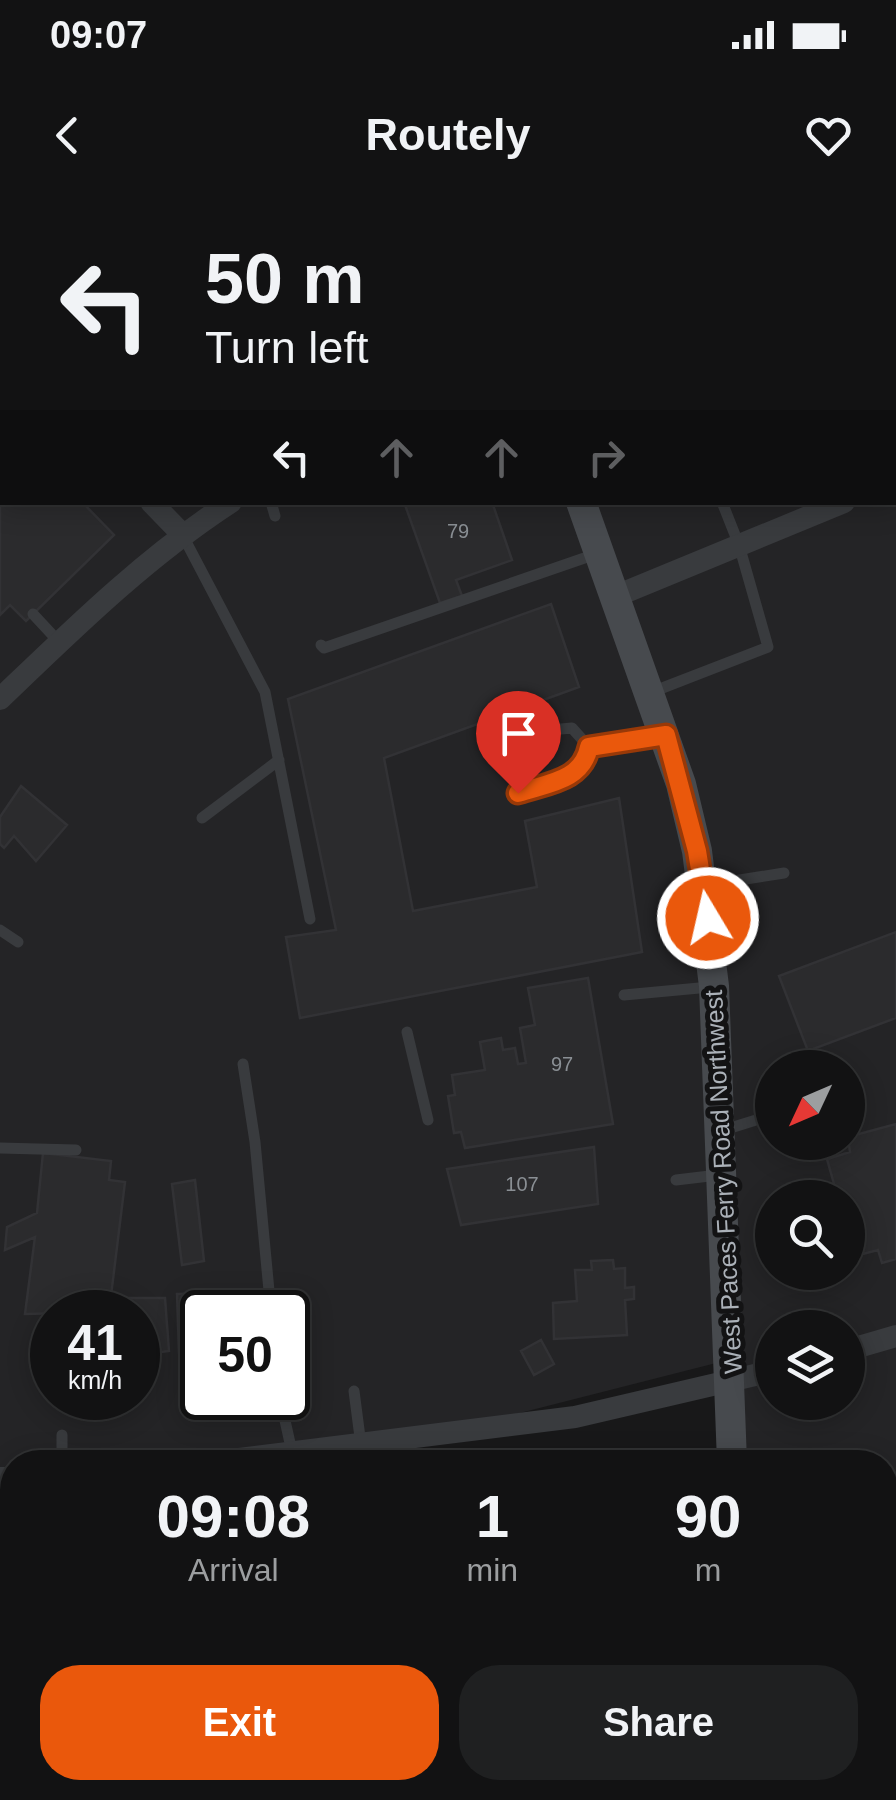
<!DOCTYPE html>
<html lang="en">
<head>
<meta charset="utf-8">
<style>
	:root { --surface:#121213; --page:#1f2021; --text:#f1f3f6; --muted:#9c9ea0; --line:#313233; --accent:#ea580c }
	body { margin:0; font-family:Arial,sans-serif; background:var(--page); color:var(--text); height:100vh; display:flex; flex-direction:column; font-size:38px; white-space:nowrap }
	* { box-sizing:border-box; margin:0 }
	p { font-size:32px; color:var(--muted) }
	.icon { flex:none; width:55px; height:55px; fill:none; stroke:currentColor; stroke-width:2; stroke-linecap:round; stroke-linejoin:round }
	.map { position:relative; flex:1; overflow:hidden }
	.sheet { position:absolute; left:0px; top:1250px; width:898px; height:350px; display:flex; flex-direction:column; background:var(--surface); border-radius:40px 40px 0 0; box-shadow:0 5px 25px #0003,0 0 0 2px var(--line) }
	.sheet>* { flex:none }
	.guide { position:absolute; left:0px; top:0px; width:898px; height:305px; box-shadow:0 5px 25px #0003,0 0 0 2px var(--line); background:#121213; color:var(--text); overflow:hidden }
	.needle { width:65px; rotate:226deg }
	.buttons { position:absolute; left:755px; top:850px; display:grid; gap:20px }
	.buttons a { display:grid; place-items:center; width:110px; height:110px; border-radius:50%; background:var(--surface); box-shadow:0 5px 25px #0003,0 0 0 2px var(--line); font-size:50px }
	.speed { position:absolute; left:30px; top:1090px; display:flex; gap:20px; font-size:50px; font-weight:700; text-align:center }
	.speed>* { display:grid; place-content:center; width:130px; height:130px; border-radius:50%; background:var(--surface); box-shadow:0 5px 25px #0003,0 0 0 2px var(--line); line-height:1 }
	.speed small { font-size:25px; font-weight:400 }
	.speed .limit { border:5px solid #111; border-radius:15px; background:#fff; color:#111 }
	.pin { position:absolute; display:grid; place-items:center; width:85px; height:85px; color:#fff; margin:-102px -42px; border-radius:50% 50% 50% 0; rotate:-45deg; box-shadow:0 0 10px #0007 }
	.pin .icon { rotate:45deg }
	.me { position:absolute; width:110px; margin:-55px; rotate:351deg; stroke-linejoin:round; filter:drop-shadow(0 0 8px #0008) }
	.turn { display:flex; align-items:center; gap:35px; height:210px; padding:0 40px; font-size:45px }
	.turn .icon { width:130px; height:130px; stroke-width:2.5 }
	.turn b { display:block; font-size:70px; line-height:85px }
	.lanes { display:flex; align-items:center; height:95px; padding:0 40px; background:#0003; justify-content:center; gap:50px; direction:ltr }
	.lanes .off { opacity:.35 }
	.eta { display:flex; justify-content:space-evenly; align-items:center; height:170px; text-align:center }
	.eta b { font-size:60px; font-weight:800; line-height:70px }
	.primary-button { display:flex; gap:20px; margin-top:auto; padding:20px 40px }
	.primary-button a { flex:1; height:115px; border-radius:40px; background:var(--accent); color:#fff; font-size:40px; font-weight:800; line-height:115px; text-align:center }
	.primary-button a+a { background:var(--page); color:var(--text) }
	.status { display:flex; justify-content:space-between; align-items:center; height:70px; padding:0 50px; background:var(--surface); direction:ltr }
	.status svg { height:28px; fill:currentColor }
	header { display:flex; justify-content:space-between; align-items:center; height:130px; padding:0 40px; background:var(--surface); font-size:45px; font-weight:800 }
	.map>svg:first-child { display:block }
</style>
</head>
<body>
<div class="status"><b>09:07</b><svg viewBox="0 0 49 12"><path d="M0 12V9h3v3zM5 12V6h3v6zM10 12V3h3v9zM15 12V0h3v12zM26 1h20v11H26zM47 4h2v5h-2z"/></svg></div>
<header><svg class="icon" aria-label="back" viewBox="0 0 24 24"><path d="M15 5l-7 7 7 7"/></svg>Routely<svg class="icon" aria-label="heart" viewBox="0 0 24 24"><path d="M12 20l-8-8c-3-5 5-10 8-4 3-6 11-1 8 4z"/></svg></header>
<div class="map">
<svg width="896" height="1600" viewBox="0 0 896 1600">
	<rect width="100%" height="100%" fill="#181819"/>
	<path fill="#242426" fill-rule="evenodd" d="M0 0H896V1600H754L753 1588H885V1262H731L724 1161 328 1262H12V1296H0ZM2 2H895V302H2ZM772 868H848V942H772ZM772 998H848V1072H772ZM52 1112H138V1198H52ZM202 1112H288V1198H202ZM772 1128H848V1202H772Z"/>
	<path fill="#2b2b2d" stroke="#323235" stroke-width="2.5" d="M1 0H211L212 2H3Z
		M670 0H810L811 2H671Z
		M0 218 2 302H82L114 335 26 421 10 405 0 415Z
		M404 302H492L512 360 456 380 462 396 440 403Z
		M551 404 579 487 384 558 413 711 537 687 525 621 619 598 642 752 300 818 286 737 336 730 288 499Z
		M21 586 67 625 36 661 14 636 4 648 0 644V617Z
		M896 732V818L808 851 779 776Z
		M588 778 613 924 465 948 461 932 454 933 448 896 455 895 452 875 485 870 480 842 501 838 503 850 515 848 518 864 526 863 520 828 535 825 528 788Z
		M896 924V1059L882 1063 878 1050 855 1056 848 1030V998H838L827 959 850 952 848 937Z
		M594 947 598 1004 461 1025 447 969Z
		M43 953 111 961 109 980 125 982 109 1112 25 1114 35 1037 5 1050 7 1027 37 1013Z
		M195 980 204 1061 182 1065 172 984Z
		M613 1060 614 1069 625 1068V1088L634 1087V1099L625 1100 627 1135 554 1139 553 1103 577 1101 575 1070H592L591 1061Z
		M222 1093 223 1112H202V1151L179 1153 177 1094Z
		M118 1098H165L169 1151 138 1155V1112H117Z
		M541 1140 554 1164 534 1175 521 1151Z
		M31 1588H85V1596L32 1600Z
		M128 1588H189L190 1591 129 1598Z
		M245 1588 262 1591 344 1588 345 1600H246Z
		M190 1591 191 1600H129V1598Z"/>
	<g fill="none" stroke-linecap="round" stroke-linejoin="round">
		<path stroke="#393b3e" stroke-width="11" d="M565 0 568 2
			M471 2 477 0
			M618 2 619 0
			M271 302 275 316
			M182 334 265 492 310 719
			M33 414 59 442
			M321 445 324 448 596 354
			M652 492 768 447 739 345 722 302
			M506 534 572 528 589 547 662 535
			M518 593 572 576 585 565 589 547
			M202 618 279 560
			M702 686 784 673
			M0 730 18 742
			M624 795 710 787
			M407 832 428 920
			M243 864 255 942 271 1112
			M724 930 772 915
			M0 948 76 950
			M676 980 718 975
			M354 1191 361 1245
			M280 1198 292 1252
			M62 1262V1235
			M0 1444 12 1443
			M106 1588 107 1600
			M368 1588 410 1590"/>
		<path stroke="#393b3e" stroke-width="22" d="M0 144 2 147
			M895 282 896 281
			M151 302 182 334
			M616 396 844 302
			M0 499C74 428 145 358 231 302
			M848 1150 896 1136
			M215 1262 575 1217 772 1171
			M0 1278H12"/>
		<path stroke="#474a4e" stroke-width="30" d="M493 0V2
			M581 302 681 584 697 651 714 786 732 1262
			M745 1588 746 1600"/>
	</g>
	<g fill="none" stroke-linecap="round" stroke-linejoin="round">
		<g stroke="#983908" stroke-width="25">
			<path id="route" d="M518 593C548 583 582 581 589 547L666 535 697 651 708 718"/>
		</g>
		<use href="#route" stroke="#ea580c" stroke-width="18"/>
	</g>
	<g text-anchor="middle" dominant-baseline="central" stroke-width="10" stroke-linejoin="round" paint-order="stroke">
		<g font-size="20" fill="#8a8f94">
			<text x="458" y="331">79</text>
			<text x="562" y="864">97</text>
			<text x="522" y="984">107</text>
		</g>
		<g font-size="25" fill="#abb1b8" stroke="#131314">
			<text transform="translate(723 982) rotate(-93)">West Paces Ferry Road Northwest</text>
		</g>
	</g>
</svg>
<div class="buttons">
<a><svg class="needle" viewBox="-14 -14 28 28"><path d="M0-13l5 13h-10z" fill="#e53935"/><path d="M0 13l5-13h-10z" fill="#9c9ea0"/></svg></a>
<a><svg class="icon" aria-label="search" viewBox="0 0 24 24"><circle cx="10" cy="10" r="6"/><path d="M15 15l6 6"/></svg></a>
<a><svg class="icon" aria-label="layers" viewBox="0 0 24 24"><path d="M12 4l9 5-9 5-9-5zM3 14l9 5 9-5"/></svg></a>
</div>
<div class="speed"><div>41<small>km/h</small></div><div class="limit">50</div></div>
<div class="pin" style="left:518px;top:593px;background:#d93025"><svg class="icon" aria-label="arrive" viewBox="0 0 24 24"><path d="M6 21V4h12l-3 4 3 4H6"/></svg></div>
<svg class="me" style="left:708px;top:718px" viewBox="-20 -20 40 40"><circle r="17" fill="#ea580c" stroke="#fff" stroke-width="3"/><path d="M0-11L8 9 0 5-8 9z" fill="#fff"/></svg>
<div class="guide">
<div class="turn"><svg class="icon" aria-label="left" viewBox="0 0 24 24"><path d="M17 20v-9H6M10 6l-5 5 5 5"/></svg><div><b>50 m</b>Turn left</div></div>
<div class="lanes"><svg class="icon" aria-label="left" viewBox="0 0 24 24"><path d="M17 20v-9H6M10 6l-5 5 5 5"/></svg><svg class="icon off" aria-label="ahead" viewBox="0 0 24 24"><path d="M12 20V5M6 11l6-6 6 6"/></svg><svg class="icon off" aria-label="ahead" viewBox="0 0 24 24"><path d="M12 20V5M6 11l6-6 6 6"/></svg><svg class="icon off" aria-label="right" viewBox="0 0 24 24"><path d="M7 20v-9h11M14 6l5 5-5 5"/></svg></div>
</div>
<section class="sheet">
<div class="eta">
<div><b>09:08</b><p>Arrival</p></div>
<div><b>1</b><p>min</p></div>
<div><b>90</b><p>m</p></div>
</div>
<div class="primary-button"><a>Exit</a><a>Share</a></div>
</section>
</div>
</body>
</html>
